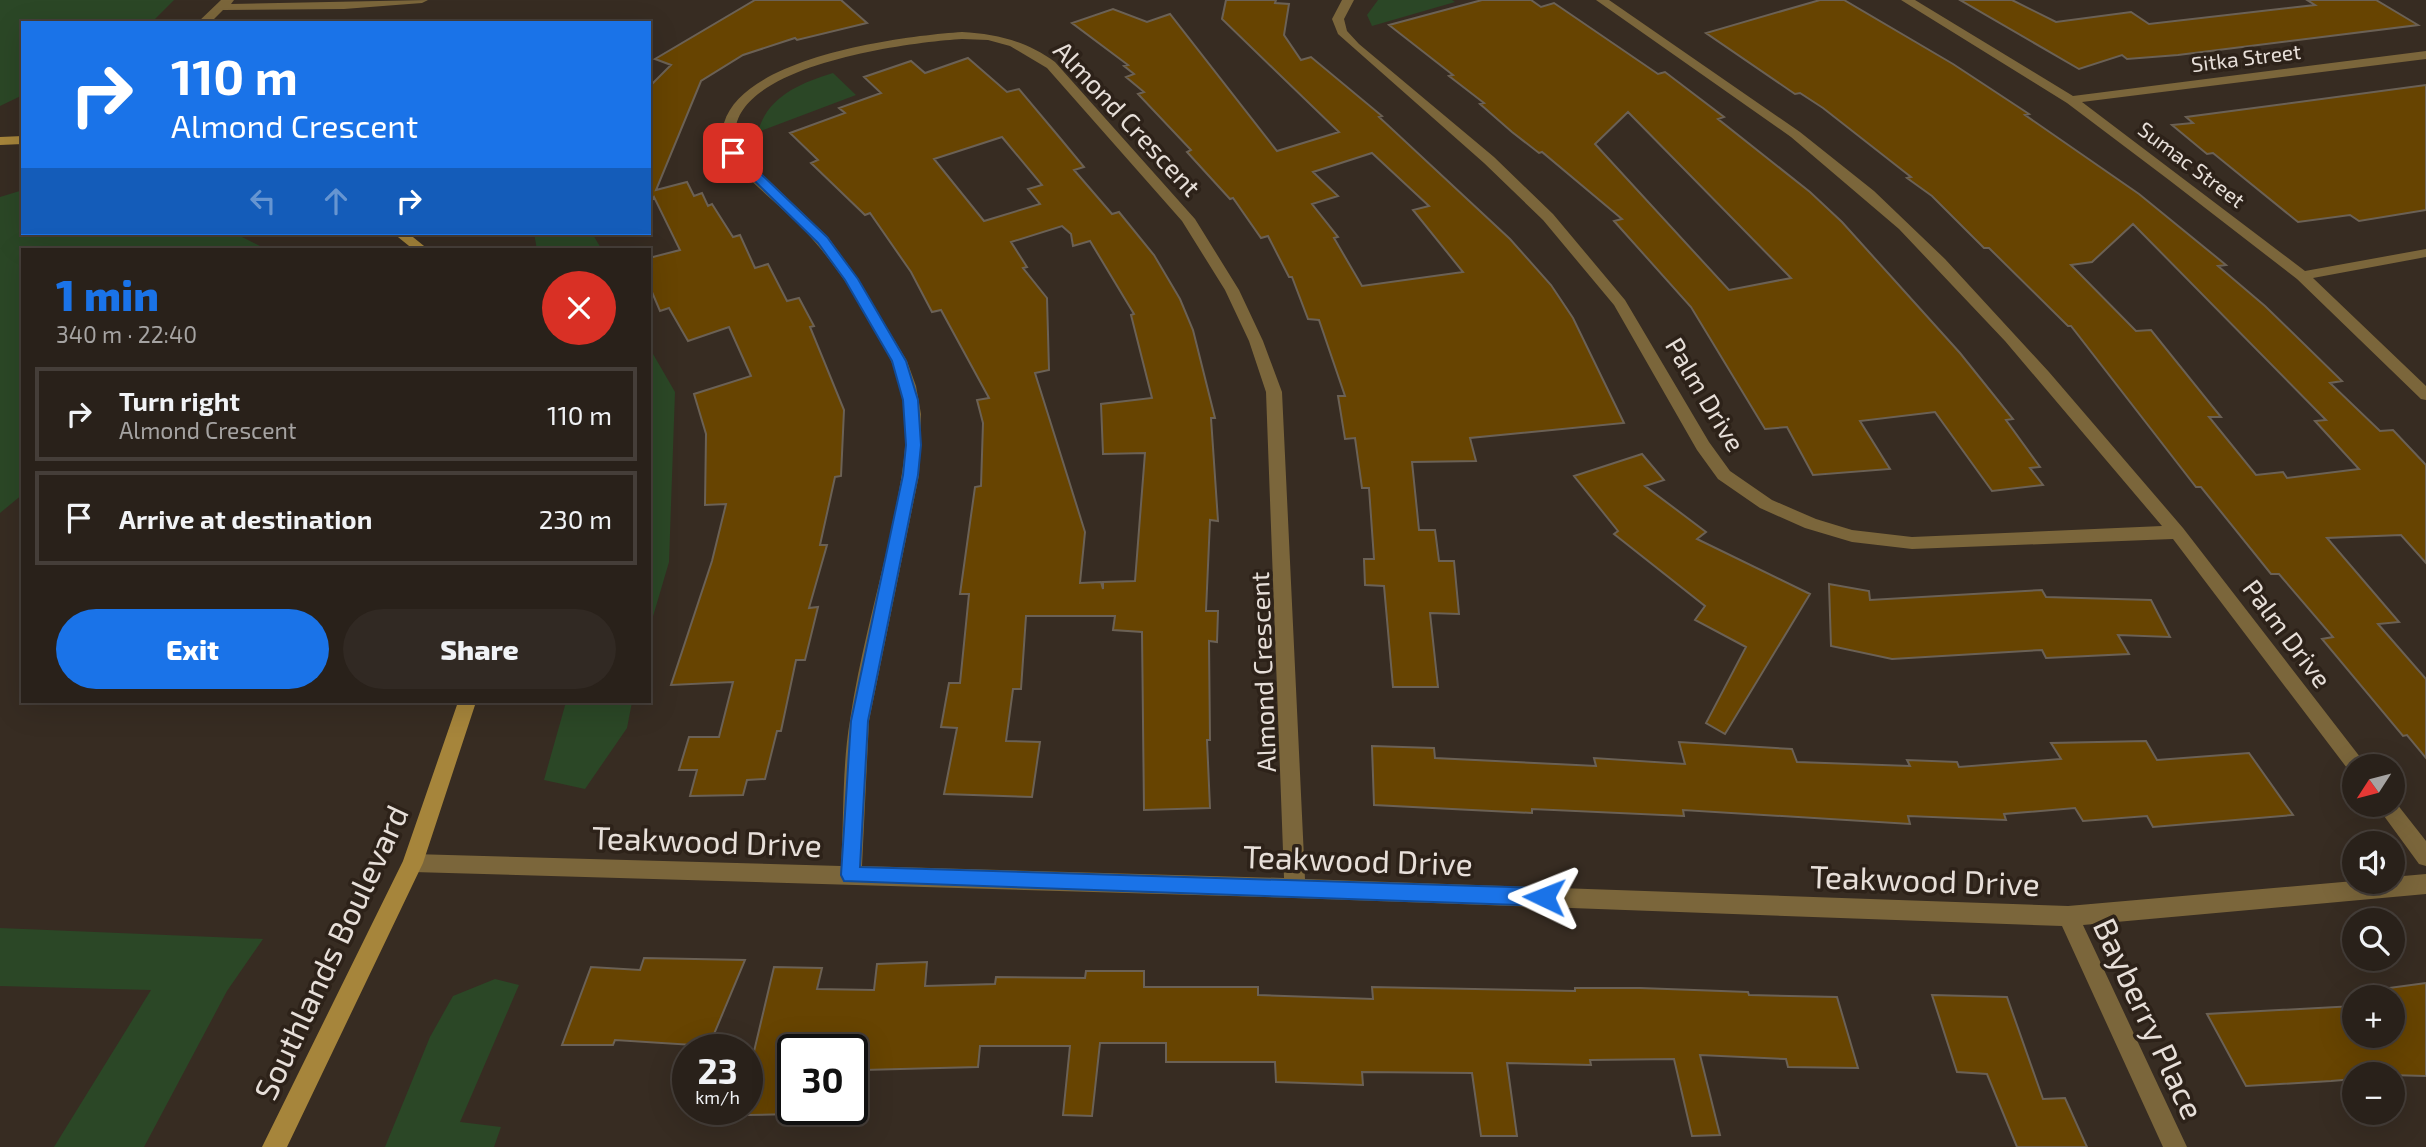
<!DOCTYPE html>
<html lang="en">
<head>
<meta charset="utf-8">
<style>
	:root { --surface:#29211a; --page:#312923; --text:#f1f3f6; --muted:#a5a3a2; --line:#453e39; --accent:#1a73e8 }
	body { margin:0; font-family:"Exo 2",sans-serif; background:var(--page); color:var(--text); height:100vh; display:flex; flex-direction:column; font-size:26px; white-space:nowrap }
	* { box-sizing:border-box; margin:0 }
	p { font-size:23px; color:var(--muted) }
	.icon { flex:none; width:38px; height:38px; fill:none; stroke:currentColor; stroke-width:2; stroke-linecap:round; stroke-linejoin:round }
	.map { position:relative; flex:1; overflow:hidden }
	.drawer { position:absolute; left:21px; top:248px; width:630px; height:455px; display:flex; flex-direction:column; background:var(--surface); border-radius:0px; box-shadow:0 7px 28px #0002,0 0 0 2px var(--line) }
	.drawer>* { flex:none }
	.banner { position:absolute; left:21px; top:21px; width:630px; height:214px; border-radius:0px; box-shadow:0 7px 28px #0002,0 0 0 2px var(--line); background:#1a73e8; color:#fff; overflow:hidden }
	.needle { width:46px; rotate:234deg }
	.controls { position:absolute; left:2342px; top:754px; display:grid; gap:14px }
	.controls a { display:grid; place-items:center; width:63px; height:63px; border-radius:50%; background:var(--surface); box-shadow:0 7px 28px #0002,0 0 0 2px var(--line); font-size:35px }
	.speed { position:absolute; left:672px; top:1034px; display:flex; gap:14px; font-size:35px; font-weight:700; text-align:center }
	.speed>* { display:grid; place-content:center; width:91px; height:91px; border-radius:50%; background:var(--surface); box-shadow:0 7px 28px #0002,0 0 0 2px var(--line); line-height:1 }
	.speed small { font-size:18px; font-weight:400 }
	.speed .limit { border:4px solid #111; border-radius:10px; background:#fff; color:#111 }
	.pin { position:absolute; display:grid; place-items:center; width:60px; height:60px; color:#fff; margin:-30px; border-radius:14px; box-shadow:0 4px 10px #0006 }
	.me { position:absolute; width:77px; margin:-38px; rotate:272deg; stroke-linejoin:round; filter:drop-shadow(0 0 5px #0008) }
	.turn { display:flex; align-items:center; gap:24px; height:147px; padding:0 35px; font-size:32px }
	.turn .icon { width:91px; height:91px; stroke-width:2.5 }
	.turn b { display:block; font-size:49px; line-height:60px }
	.lanes { display:flex; align-items:center; height:66px; padding:0 35px; background:#0003; justify-content:center; gap:35px; direction:ltr }
	.lanes .off { opacity:.35 }
	.round { display:grid; place-items:center; flex:none; width:74px; height:74px; border-radius:37px; background:var(--page) }
	.overview { display:flex; align-items:center; justify-content:space-between; height:119px; padding:0 35px }
	h1 { font-size:42px; font-weight:800; line-height:52px; color:var(--accent) }
	.primary-button { display:flex; gap:14px; margin-top:auto; padding:14px 35px }
	.primary-button a { flex:1; height:80px; border-radius:42px; background:var(--accent); color:#fff; font-size:28px; font-weight:800; line-height:80px; text-align:center }
	.primary-button a+a { background:var(--page); color:var(--text) }
	ul { padding:0; list-style:none }
	li { display:flex; align-items:center; gap:21px; height:94px; margin:0 14px 10px; padding:0 21px; border:4px solid var(--line); border-radius:0px }
	li div { flex:1 }
	li b { display:block; font-size:26px }
	li em { font-style:normal }
	.map>svg:first-child { display:block }
</style>
</head>
<body>
<div class="map">
<svg width="2426" height="1147" viewBox="0 0 2426 1147">
	<rect width="100%" height="100%" fill="#372c22"/>
	<path fill="#2b4726" d="M0 0H174L151 23H23V95L0 106Z
		M1378 0H1452L1455 2 1372 26 1367 15Z
		M833 73 856 95 758 132C767 97 800 83 833 73Z
		M23 190V233H234L268 250H23V494L0 513V197Z
		M534 233H592L602 250H537Z
		M649 347 675 392 669 562 649 630Z
		M566 702H632L627 728 585 789 544 780Z
		M0 928 263 939 227 991 144 1147H54L151 990 0 986Z
		M495 979 519 985 460 1122 501 1127 494 1147H385L430 1037 453 996Z"/>
	<path fill="#674401" stroke="#6b6155" stroke-width="2" fill-rule="evenodd" d="M755 0H841L867 23 797 40 795 38 743 55 701 81 656 190 687 182 694 196 702 193 708 206 712 204 733 237 740 235 755 268 768 264 787 301 799 298 814 326 810 327 844 410 841 476 835 477 820 545H827L809 608 818 607 805 660H796L781 731H777L765 779 747 780 743 795 690 796 697 770H679L689 737H719L733 682 671 685 712 561 726 504 705 505 706 434 694 394 751 376 729 327 688 341 669 308 660 311 649 285V258L680 250 654 197 649 205V87L671 65 655 59Z
		M1226 0H1276L1275 3 1289 4 1284 35 1301 60 1311 57 1382 116 1379 117 1510 239 1551 285 1573 318 1624 423 1470 438 1476 461 1412 462 1419 530H1435L1439 561H1454L1459 614 1430 613 1438 687H1393L1384 586 1365 585 1364 559H1374L1369 488H1362L1355 438 1345 439 1338 396H1345L1319 320 1308 319 1292 277H1289L1268 236 1261 238 1233 198 1230 199 1187 152 1191 150 1138 94 1144 92 1126 77 1134 74 1124 66 1128 65 1072 23 1113 9 1147 22 1170 14 1277 151 1339 132 1222 19ZM1372 153 1429 206 1413 210 1463 272 1362 286 1334 238 1338 237 1312 204 1338 196 1313 172Z
		M1482 0H1531L1541 7 1554 3 1658 74 1665 72 1724 117 1718 119 1810 192 1842 222 1960 353 2013 419 2006 420 2040 467 2030 468 2043 485 1992 491 1935 412 1860 421 1890 469 1813 475 1787 427 1765 429 1691 307 1614 221 1622 219 1542 152 1539 153 1512 132 1480 104 1484 103 1449 76 1453 75 1389 25ZM1628 112 1791 278 1729 290 1595 144Z
		M1820 0H1844L1953 64 2029 114 2025 115 2139 194 2226 265 2218 266 2265 306 2342 381 2330 383 2380 431 2393 430 2426 465V563L2401 535 2327 538 2399 622 2378 624 2426 679V758L2407 735 2403 736 2322 639 2333 637 2279 574H2271L2201 487H2196L2071 326H2068L1989 248H1984L1932 196 1907 178 1911 177 1823 108 1800 93 1795 94 1706 33ZM2133 224 2326 420 2315 421 2359 469 2287 478 2283 472 2256 475 2209 417H2221L2151 330 2136 331 2071 265 2092 262Z
		M1960 0H2012L2056 22 2131 12 2149 24 2315 5 2307 0H2376L2418 25 2178 55 2127 59 2122 55 2079 69Z
		M968 58 1007 92 1019 89 1060 138 1084 167 1074 170 1112 214 1119 212 1154 255 1180 299 1193 330 1215 418H1211L1218 521 1210 520 1206 611H1218L1217 642 1209 641 1210 740H1207L1210 808 1144 810 1142 632 1113 630 1115 616H1026L1021 689H1013L1006 741 1040 742 1032 797 944 794 957 728 941 727 949 683H960L969 594H960L975 487 981 486 983 423 977 400 989 398 941 310 932 312 911 272 870 213 865 215 811 163 818 160 790 133 845 113 839 108 881 93 864 77 911 61 925 73ZM1002 137 1042 185 1028 189 1040 204 984 221 934 159ZM1062 226 1071 234 1073 246 1090 241 1134 314 1131 315 1152 398 1101 404 1103 454 1145 453 1135 581 1103 582V589L1101 582 1080 583 1085 532 1035 373 1049 370 1047 298 1023 268 1027 267 1011 242Z
		M2426 85V210L2359 221 2350 215 2298 222 2213 153 2207 154 2172 125 2193 123 2186 117Z
		M1642 454 1664 480 1645 486 1706 532 1697 539 1810 594 1725 734 1706 723 1746 647 1695 620 1705 606 1614 534 1618 531 1574 476Z
		M1829 584 1869 591 1870 600 2042 590 2046 597 2151 600 2170 637 2118 635 2129 654 2046 658 2042 650 1892 659 1831 646Z
		M2146 741 2157 760 2249 753 2293 815 2153 827 2147 816 2083 821 2075 808 2004 814 2006 820 1908 816 1910 824 1683 810 1684 816 1532 809V813L1374 805 1372 746 1434 748 1435 758 1596 766 1594 758 1685 764 1679 742 1792 749 1797 762 1910 766 1907 760 1957 762 1959 767 2061 759 2051 743Z
		M644 958 745 960 709 1046 615 1040 613 1045H562L591 967 640 970Z
		M927 962 925 986 995 984 996 977 1085 978 1086 971H1144V987H1258V995L1373 999 1372 987 1575 991V988H1640L1748 992 1749 995 1837 997 1858 1068 1788 1067 1786 1059 1700 1055 1720 1135 1692 1136 1674 1059 1590 1060 1591 1065 1507 1063 1517 1136H1481L1472 1073 1362 1072 1363 1085 1276 1082 1275 1062H1166V1043H1100L1092 1116 1063 1115 1070 1046H980L978 1067 863 1070 866 1050H793V1114L747 1115V1081L774 967 822 968 817 989 874 990 877 964Z
		M2426 983V1076L2354 1074V1079L2331 1081 2246 1086 2207 1014 2354 1006V1036H2392V1004H2401L2389 988Z
		M1932 995 2007 997 2043 1099 2065 1098 2087 1147H2017L1987 1074 1957 1072Z"/>
	<g fill="none" stroke-linecap="round" stroke-linejoin="round">
		<path fill="#7b663b" fill-rule="evenodd" d="M221 0H234L231 4 428 0 422 3 344 9 223 10 210 23H197Z
			M1342 0H1354L1344 19 1347 31 1359 44 1494 157 1553 214 1625 300 1709 442 1730 471 1772 500 1816 519 1852 530 1912 537 2162 526 2005 341 1899 229 1791 137 1596 0H1609L1800 132 1874 191 1945 259 2049 372 2183 528 2367 766H2354V773L2350 772 2173 539 1912 549 1852 542 1805 528 1760 508 1718 479 1697 450 1614 305 1543 220 1484 163 1338 34 1332 19Z
			M1901 0H1915L2073 96 2426 51V59L2082 102 2305 271 2426 249V257L2313 278 2426 386V400L2421 399 2297 279 2169 180 2067 103Z
			M962 32C997 34 1026 41 1055 62L1195 219 1239 290 1263 341 1282 392 1305 879 2068 906 2354 881 2392 882V877L2426 874V894L2083 925 2187 1147H2163L2062 926 1295 898 413 872 406 870 403 863 406 856 413 854 841 866C844 818 842 767 850 720 859 659 876 599 889 540 899 490 914 435 900 385 886 336 833 257 796 222 779 205 738 172 727 153 721 143 720 134 724 123 744 56 903 36 962 32ZM962 39 988 40 1010 46 1047 68 1182 221 1225 290 1249 341 1266 392 1284 878 862 866 869 721 919 475 921 414 916 386 907 361 856 276 828 237 739 152C705 67 911 42 962 39Z
			M2393 799 2426 841V866L2419 864 2376 805H2392Z"/>
		<path fill="#a6853b" fill-rule="evenodd" d="M23 136V144L0 145V137Z
			M393 233H408L429 250H414Z
			M458 702H476L423 863 287 1147H262L403 861Z"/>
	</g>
	<path fill="#1a73e8" stroke="#114b97" stroke-width="2" d="M729 151H737L827 237 858 279 906 361 918 400 921 445 918 475 868 721 860 867 1544 888 1550 891 1553 897 1550 903 1544 906 844 881 841 875 851 721 903 475 906 445 903 400 892 361 845 280 818 243 729 156Z"/>
	<g text-anchor="middle" dominant-baseline="central" stroke-width="7" stroke-linejoin="round" paint-order="stroke">
		<g font-size="21" fill="#e7dfd9" stroke="#2d2219">
			<text transform="translate(2246 57) rotate(-7)">Sitka Street</text>
			<text transform="translate(2192 164) rotate(37)">Sumac Street</text>
		</g>
		<g font-size="26" fill="#e7dfd9" stroke="#2d2219">
			<text transform="translate(1128 118) rotate(47)">Almond Crescent</text>
			<text transform="translate(1706 394) rotate(59)">Palm Drive</text>
			<text transform="translate(2288 633) rotate(53)">Palm Drive</text>
			<text transform="translate(1262 672) rotate(-92)">Almond Crescent</text>
		</g>
		<g font-size="32" fill="#e7dfd9" stroke="#2d2219">
			<text transform="translate(707 840) rotate(2)">Teakwood Drive</text>
			<text transform="translate(1358 859) rotate(2)">Teakwood Drive</text>
			<text transform="translate(1925 879) rotate(2)">Teakwood Drive</text>
			<text transform="translate(330 952) rotate(-65)">Southlands Boulevard</text>
			<text transform="translate(2150 1018) rotate(65)">Bayberry Place</text>
		</g>
	</g>
</svg>
<div class="controls">
<a><svg class="needle" viewBox="-14 -14 28 28"><path d="M0-13l5 13h-10z" fill="#e53935"/><path d="M0 13l5-13h-10z" fill="#a5a3a2"/></svg></a>
<a><svg class="icon" aria-label="sound" viewBox="0 0 24 24"><path d="M4 9h4l5-4v14l-5-4H4zM17 9q2 3 0 6"/></svg></a>
<a><svg class="icon" aria-label="search" viewBox="0 0 24 24"><circle cx="10" cy="10" r="6"/><path d="M15 15l6 6"/></svg></a>
<a>+</a>
<a>−</a>
</div>
<div class="speed"><div>23<small>km/h</small></div><div class="limit">30</div></div>
<div class="pin" style="left:733px;top:153px;background:#d93025"><svg class="icon" aria-label="arrive" viewBox="0 0 24 24"><path d="M6 21V4h12l-3 4 3 4H6"/></svg></div>
<svg class="me" style="left:1544px;top:897px" viewBox="-20 -20 40 40"><path d="M0-17L14 15 0 8-14 15z" fill="#1a73e8" stroke="#fff" stroke-width="4"/></svg>
<div class="banner">
<div class="turn"><svg class="icon" aria-label="right" viewBox="0 0 24 24"><path d="M7 20v-9h11M14 6l5 5-5 5"/></svg><div><b>110 m</b>Almond Crescent</div></div>
<div class="lanes"><svg class="icon off" aria-label="left" viewBox="0 0 24 24"><path d="M17 20v-9H6M10 6l-5 5 5 5"/></svg><svg class="icon off" aria-label="ahead" viewBox="0 0 24 24"><path d="M12 20V5M6 11l6-6 6 6"/></svg><svg class="icon" aria-label="right" viewBox="0 0 24 24"><path d="M7 20v-9h11M14 6l5 5-5 5"/></svg></div>
</div>
<section class="drawer">
<div class="overview"><div><h1>1 min</h1><p>340 m · 22:40</p></div><a class="round" style="background:#d93025;color:#fff"><svg class="icon" aria-label="close" viewBox="0 0 24 24"><path d="M6 6l12 12M18 6L6 18"/></svg></a></div>
<ul>
<li><svg class="icon" aria-label="right" viewBox="0 0 24 24"><path d="M7 20v-9h11M14 6l5 5-5 5"/></svg><div><b>Turn right</b><p>Almond Crescent</p></div><em>110 m</em></li>
<li><svg class="icon" aria-label="arrive" viewBox="0 0 24 24"><path d="M6 21V4h12l-3 4 3 4H6"/></svg><div><b>Arrive at destination</b></div><em>230 m</em></li>
</ul>
<div class="primary-button"><a>Exit</a><a>Share</a></div>
</section>
</div>
</body>
</html>
